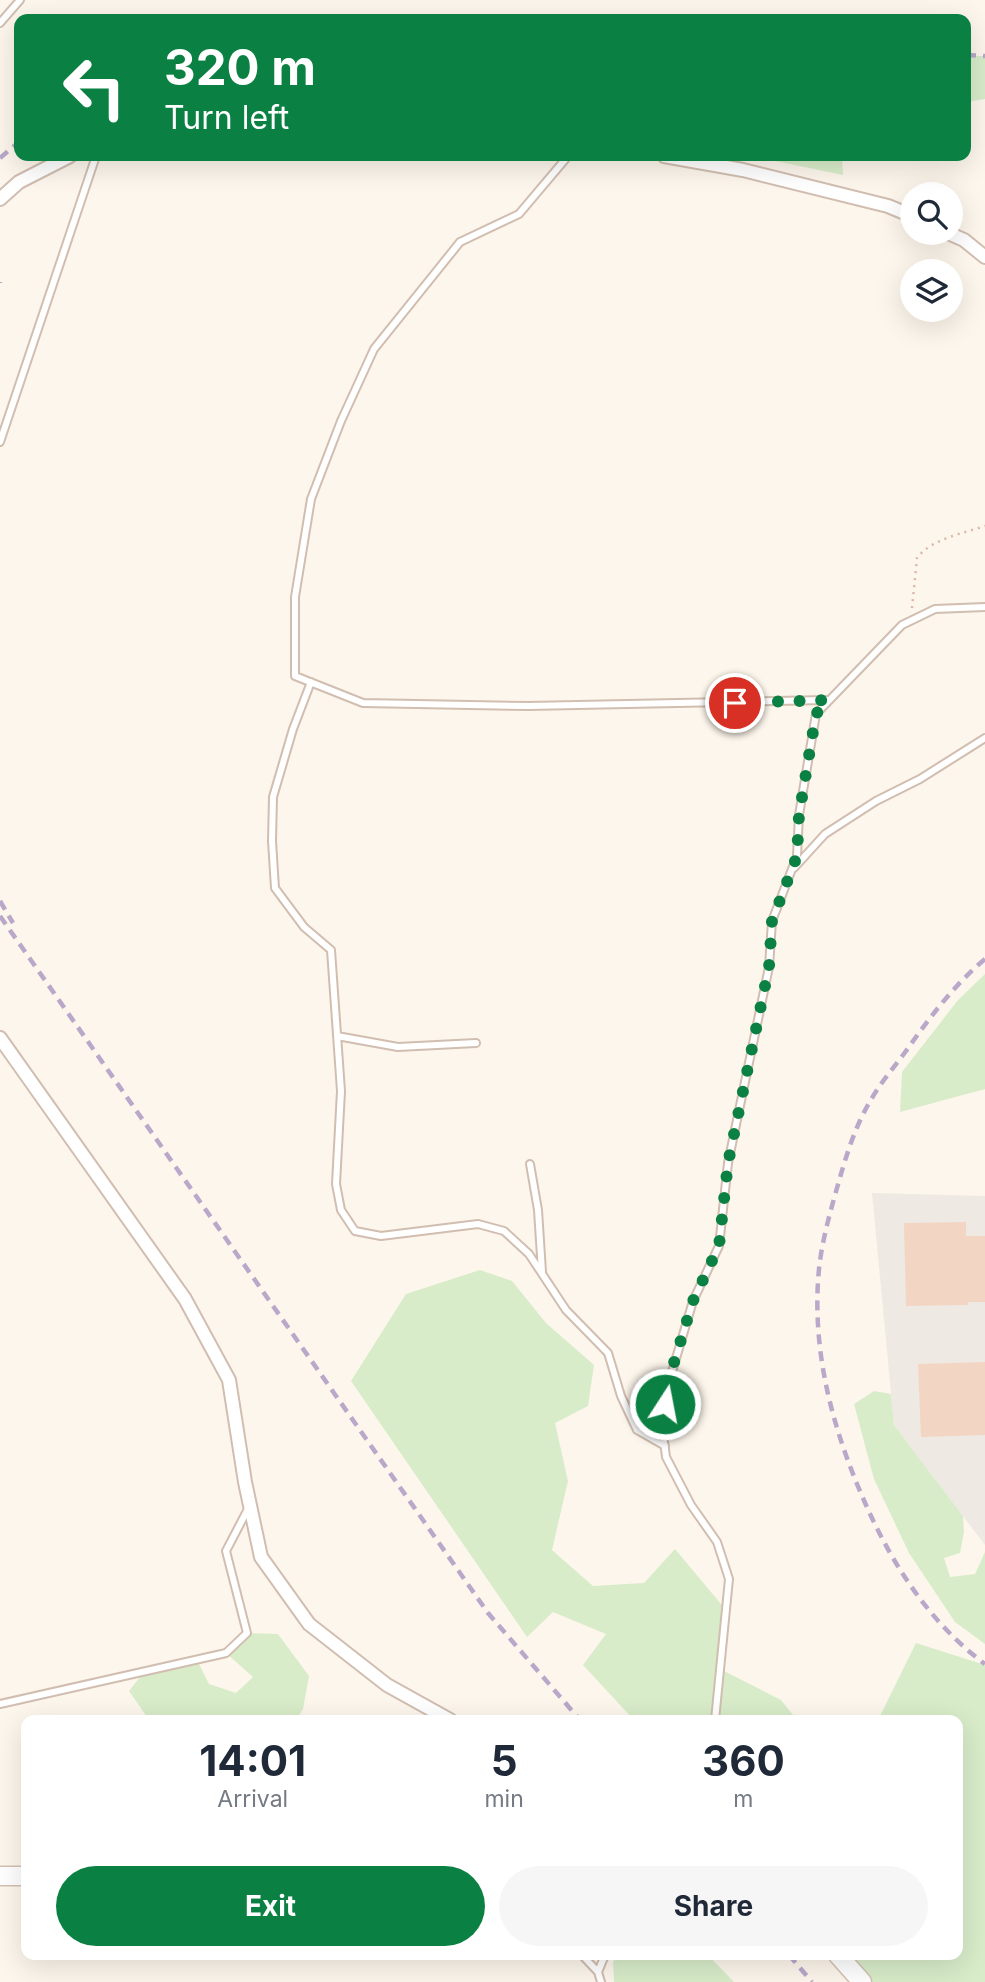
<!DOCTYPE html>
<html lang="en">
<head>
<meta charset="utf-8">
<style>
	:root { --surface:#fff; --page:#f6f6f7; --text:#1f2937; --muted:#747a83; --accent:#0b8043 }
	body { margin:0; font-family:Inter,sans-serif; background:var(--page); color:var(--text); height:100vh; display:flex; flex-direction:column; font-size:26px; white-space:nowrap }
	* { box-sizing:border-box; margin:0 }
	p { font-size:23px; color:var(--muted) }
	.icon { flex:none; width:38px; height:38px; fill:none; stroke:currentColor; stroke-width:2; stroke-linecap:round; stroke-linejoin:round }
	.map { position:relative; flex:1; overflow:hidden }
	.drawer { position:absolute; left:21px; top:1715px; width:942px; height:245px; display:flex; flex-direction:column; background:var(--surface); border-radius:14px; box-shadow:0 7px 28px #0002 }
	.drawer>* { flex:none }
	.top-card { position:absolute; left:14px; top:14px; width:957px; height:147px; border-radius:14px; box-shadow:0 7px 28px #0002; background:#0b8043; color:#fff; overflow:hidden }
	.controls { position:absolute; left:900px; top:182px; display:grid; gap:14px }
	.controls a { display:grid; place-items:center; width:63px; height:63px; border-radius:50%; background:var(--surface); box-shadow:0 7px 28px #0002; font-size:35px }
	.pin { position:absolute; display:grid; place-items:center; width:60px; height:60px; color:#fff; margin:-30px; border:4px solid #fff; border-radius:50%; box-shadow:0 2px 7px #0007 }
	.me { position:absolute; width:77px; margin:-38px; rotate:11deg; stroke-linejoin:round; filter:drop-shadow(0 0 5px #0008) }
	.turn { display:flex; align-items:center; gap:24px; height:147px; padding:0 35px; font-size:32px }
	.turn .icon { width:91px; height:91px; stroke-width:2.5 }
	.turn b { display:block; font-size:49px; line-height:60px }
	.eta { display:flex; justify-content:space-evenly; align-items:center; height:119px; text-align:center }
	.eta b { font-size:42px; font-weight:700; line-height:49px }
	.action { display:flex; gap:14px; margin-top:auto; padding:14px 35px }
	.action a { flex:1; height:80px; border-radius:42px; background:var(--accent); color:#fff; font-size:28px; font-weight:700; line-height:80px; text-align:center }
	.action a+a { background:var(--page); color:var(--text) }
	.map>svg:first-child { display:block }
</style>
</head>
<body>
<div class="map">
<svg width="985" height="1982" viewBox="0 0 985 1982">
	<rect width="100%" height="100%" fill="#fdf6ec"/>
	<path fill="#efe9e4" d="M872 1193 985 1196V1545L894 1425Z"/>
	<path fill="#d8ecc9" d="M966 56H985V99L966 102Z
		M751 156H842L843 175Z
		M985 974V1089L900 1112 902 1072 958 1000Z
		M480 1270 512 1281 546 1323 594 1365 588 1406 555 1423 568 1481 552 1550 593 1586 644 1583 675 1549 726 1610 720 1669 781 1700 797 1720H634L583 1665 606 1634 553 1612 527 1637 351 1381 406 1294Z
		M874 1391 891 1394 894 1425 963 1516 964 1532 960 1553 944 1558 950 1577 975 1574 985 1552V1644L955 1622 909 1553 874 1479 854 1404Z
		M247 1633 278 1634 309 1676 303 1709 296 1720H155L147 1717 129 1691 144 1672 197 1660 209 1684 236 1693 253 1677 226 1653Z
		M916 1643 985 1665V1982H862L838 1955H957V1720H878Z
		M618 1955H708L734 1982H614L613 1962Z"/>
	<path fill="#f3d5c3" d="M966 1222V1236H985V1302H968V1305L906 1306 904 1223Z
		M985 1362V1435L921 1437 918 1364Z"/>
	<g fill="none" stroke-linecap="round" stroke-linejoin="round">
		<g stroke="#d1beb0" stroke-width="10">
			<path id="service" d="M0 23 20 0
				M568 156 519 214 460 242 374 349 341 421 311 499 295 597V676L363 703 528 706 827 700
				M0 442 96 156
				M311 682 293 729 273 797 272 841 275 888 304 927 331 950 341 1091 336 1184 341 1210 355 1231 381 1236 478 1224 504 1231 529 1254 566 1310 608 1353 621 1396 637 1430 665 1446
				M794 868 825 834 876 801 920 779 985 738
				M337 1036 398 1047 476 1043
				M530 1164 538 1210 542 1272
				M0 1704 226 1653 247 1633 226 1551 249 1507
				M715 1720 729 1579 717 1542 691 1505 666 1457 662 1426 669 1382 693 1301 719 1246 728 1163 769 967 772 921 797 856 799 815 816 714 902 625 935 609 985 607
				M582 1955 598 1972
				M601 1982 598 1972 605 1955"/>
		</g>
		<g stroke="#d1beb0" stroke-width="16">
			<path id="minor" d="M664 156 743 170 888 206 912 216
				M0 199 19 182 70 156
				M948 233 964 240 985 257
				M0 1038 185 1299 229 1380 245 1482 261 1557 309 1624 387 1685 450 1720"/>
		</g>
		<g stroke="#d6c0b0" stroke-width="21">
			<path id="secondary" d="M0 1876H26
				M838 1955 862 1982"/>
		</g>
		<path stroke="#d9b8a5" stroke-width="2.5" stroke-dasharray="2 5" stroke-linecap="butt" d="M912 608 917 558C931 539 964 533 985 526"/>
		<use href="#service" stroke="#fff" stroke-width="6"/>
		<use href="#minor" stroke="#fff" stroke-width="12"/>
		<use href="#secondary" stroke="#fff" stroke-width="18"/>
		<path stroke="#b9a8c9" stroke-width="4.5" stroke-dasharray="10 7" stroke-linecap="butt" d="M966 55 985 56
			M0 158 19 142
			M0 283V282
			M0 901 13 923
			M0 916 488 1613 580 1720
			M985 959C954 985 930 1017 906 1051 895 1066 882 1081 872 1098 856 1124 847 1153 839 1181 831 1209 822 1240 819 1269 811 1351 833 1431 866 1505 893 1566 931 1624 985 1664
			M789 1955 812 1982"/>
	</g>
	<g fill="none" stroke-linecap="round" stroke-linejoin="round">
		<path stroke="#0b8043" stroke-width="12" stroke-dasharray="0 21.6" d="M665 1404 668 1382 693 1301 719 1246 728 1163 769 967 772 921 797 856 799 815 816 714 827 700 735 703"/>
	</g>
</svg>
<div class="controls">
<a><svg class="icon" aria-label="search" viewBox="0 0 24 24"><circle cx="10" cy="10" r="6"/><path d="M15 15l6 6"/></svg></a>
<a><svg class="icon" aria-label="layers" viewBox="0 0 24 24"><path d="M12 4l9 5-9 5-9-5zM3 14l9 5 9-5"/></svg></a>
</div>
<div class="pin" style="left:735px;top:703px;background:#d93025"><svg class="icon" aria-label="arrive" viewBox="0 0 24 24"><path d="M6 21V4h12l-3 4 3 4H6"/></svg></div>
<svg class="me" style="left:665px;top:1404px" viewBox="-20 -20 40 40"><circle r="17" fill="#0b8043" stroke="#fff" stroke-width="3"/><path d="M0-11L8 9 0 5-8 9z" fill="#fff"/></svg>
<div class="top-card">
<div class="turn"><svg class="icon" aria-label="left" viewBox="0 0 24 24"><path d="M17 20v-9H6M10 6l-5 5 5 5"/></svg><div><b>320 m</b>Turn left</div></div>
</div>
<section class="drawer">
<div class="eta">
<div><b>14:01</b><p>Arrival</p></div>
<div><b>5</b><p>min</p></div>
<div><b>360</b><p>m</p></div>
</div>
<div class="action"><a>Exit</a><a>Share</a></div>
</section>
</div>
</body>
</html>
